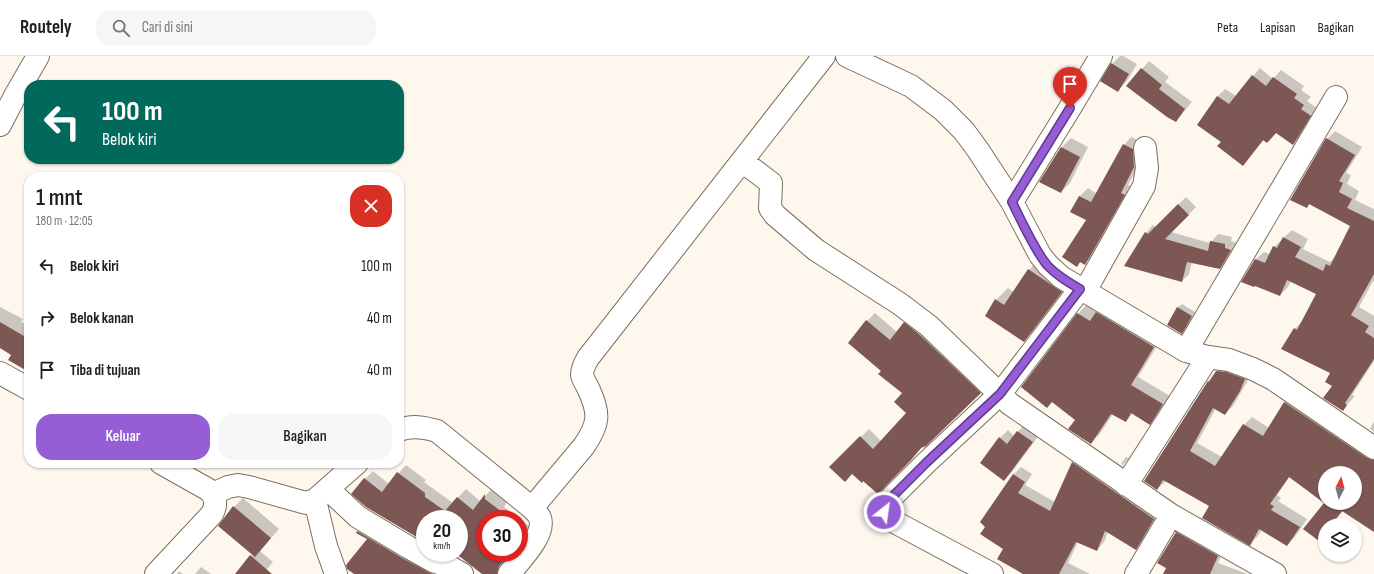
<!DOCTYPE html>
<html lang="id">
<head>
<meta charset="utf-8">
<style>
	:root { --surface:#fff; --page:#f6f6f6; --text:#202124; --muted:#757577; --line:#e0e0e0; --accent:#955dd6 }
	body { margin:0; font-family:"Sofia Sans Condensed",sans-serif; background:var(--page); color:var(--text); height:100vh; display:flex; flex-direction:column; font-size:15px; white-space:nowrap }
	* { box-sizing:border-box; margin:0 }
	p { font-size:13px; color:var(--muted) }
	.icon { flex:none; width:22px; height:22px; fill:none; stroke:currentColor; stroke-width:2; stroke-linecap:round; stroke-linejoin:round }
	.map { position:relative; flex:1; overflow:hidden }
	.drawer { position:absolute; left:24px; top:116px; width:380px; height:296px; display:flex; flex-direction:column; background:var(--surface); border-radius:16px; box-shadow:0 1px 3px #0004 }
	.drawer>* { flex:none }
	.banner { position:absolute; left:24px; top:24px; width:380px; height:84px; border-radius:16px; box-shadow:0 1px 3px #0004; background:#00695c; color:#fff; overflow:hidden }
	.needle { width:26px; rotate:6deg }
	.tools { position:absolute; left:1318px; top:410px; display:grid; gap:8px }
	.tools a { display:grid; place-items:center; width:44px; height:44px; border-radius:50%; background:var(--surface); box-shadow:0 1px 3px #0004; font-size:20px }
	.speed { position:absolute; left:416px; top:454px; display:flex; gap:8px; font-size:20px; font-weight:700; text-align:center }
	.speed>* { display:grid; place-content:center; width:52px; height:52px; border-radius:50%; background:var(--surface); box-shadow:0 1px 3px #0004; line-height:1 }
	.speed small { font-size:10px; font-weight:400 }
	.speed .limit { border:6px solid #d22; background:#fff; color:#111 }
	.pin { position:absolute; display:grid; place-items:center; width:34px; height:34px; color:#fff; margin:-41px -17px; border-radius:50% 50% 50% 0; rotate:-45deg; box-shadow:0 0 4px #0007 }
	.pin .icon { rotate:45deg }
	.me { position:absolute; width:44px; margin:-22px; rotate:30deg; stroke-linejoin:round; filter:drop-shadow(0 0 3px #0008) }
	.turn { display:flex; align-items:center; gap:14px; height:84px; padding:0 12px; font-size:18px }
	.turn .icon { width:52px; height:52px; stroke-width:2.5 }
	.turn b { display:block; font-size:28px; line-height:34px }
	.round { display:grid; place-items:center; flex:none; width:42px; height:42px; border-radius:16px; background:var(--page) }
	.summary { display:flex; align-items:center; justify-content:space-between; height:68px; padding:0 12px }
	h1 { font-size:24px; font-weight:600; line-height:30px }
	.cta { display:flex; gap:8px; margin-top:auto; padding:8px 12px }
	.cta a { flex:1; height:46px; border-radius:16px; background:var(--accent); color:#fff; font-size:16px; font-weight:600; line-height:46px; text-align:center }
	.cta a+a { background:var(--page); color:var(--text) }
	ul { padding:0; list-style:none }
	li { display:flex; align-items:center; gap:12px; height:52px; padding:0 12px }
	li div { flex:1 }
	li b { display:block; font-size:15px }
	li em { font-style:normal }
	header { display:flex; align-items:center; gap:24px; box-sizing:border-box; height:56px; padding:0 20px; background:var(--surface); border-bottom:1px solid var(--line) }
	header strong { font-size:19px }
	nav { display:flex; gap:22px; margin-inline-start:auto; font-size:14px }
	.search { width:280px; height:36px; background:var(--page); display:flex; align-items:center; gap:10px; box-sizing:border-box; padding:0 14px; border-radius:16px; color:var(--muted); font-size:15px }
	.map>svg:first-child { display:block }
</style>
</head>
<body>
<header>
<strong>Routely</strong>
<div class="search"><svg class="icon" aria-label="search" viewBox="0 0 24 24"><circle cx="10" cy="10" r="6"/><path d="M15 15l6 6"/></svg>Cari di sini</div>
<nav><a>Peta</a><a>Lapisan</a><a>Bagikan</a></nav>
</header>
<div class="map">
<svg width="1374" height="518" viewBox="0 0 1374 518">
	<rect width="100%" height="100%" fill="#fdf7ee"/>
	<path fill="#0003" fill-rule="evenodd" d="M1120 0H1123L1137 8 1127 25 1118 34 1112 8Z
		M1149 5 1169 21 1165 26 1192 46 1176 65 1128 30Z
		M1260 12 1273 23 1281 14 1304 30 1301 34 1311 41 1307 45 1317 52 1300 80 1293 88 1276 76 1264 84 1243 109 1222 86 1198 69 1218 40 1225 33 1236 40Z
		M1335 75 1362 91 1346 117 1351 119 1347 128 1359 135 1355 144 1374 153V226L1373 225 1359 251 1374 260V305L1352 339 1355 340 1342 354 1332 317 1295 273 1303 264 1317 238 1291 225 1288 231 1280 239 1255 204 1264 196 1270 198 1274 191 1292 174 1308 183 1303 193 1330 206 1335 201 1351 169 1310 148 1307 150 1291 144 1327 83Z
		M1131 81 1140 85 1142 103 1128 129 1132 131 1093 200 1085 207 1081 205 1077 210 1087 164 1071 156 1080 140 1088 132 1097 138 1124 89Z
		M1071 82 1088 91 1070 127 1061 136 1062 91Z
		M1186 141 1196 151 1171 176 1210 187 1218 178 1232 181 1231 185 1237 187 1227 205 1220 212 1192 206 1189 218 1182 225 1126 209 1146 177 1153 169 1156 171Z
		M1040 202 1073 224 1036 272 1024 284 996 244 1008 232 1014 236 1029 214Z
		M1105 248 1162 282 1138 321 1170 340 1158 359 1150 368 1133 357 1126 365 1113 358 1099 379 1090 387 1076 363 1052 345 1022 331 1078 258 1086 249 1097 256Z
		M1182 248 1195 256 1186 272 1181 277 1177 252Z
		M0 251 23 263 21 266 29 270V315L12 299 0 291Z
		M875 257 897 276 912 259 988 329 923 390 878 437 863 424 852 417 831 411 869 373 881 385 907 357 903 337 882 315 867 265Z
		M1224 307 1252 315 1247 326 1233 350 1225 358 1216 352 1197 387 1222 401 1244 369 1252 361 1269 372 1285 346 1293 339 1374 394V475L1343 455 1332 469H1325V478L1319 484 1325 447 1290 420 1277 439 1281 442 1278 445 1307 463 1295 481 1287 489 1262 473 1258 480 1250 488 1210 449 1166 425 1157 433 1208 325ZM1325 417H1355V447H1325Z
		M1374 365V376L1370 373Z
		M1025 368 1040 378 1012 416 1004 424 1000 382 1008 374 1014 380Z
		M1081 399 1161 455 1143 485 1136 493 1108 476 1104 486 1097 494 1078 486 1068 507 1090 518H1025L1005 492 1013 419 1021 411 1032 418 1025 429 1055 446 1073 407Z
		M1126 401 1129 402 1123 409 1121 408Z
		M199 407H207L204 410Z
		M406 409 426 424 424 426 453 447 466 433 480 445 491 434 507 446 504 451 530 471 519 486V463H485V497H510L507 501 505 509 497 518H484L457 497H459V463H425V485L365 423 373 415 389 428Z
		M243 442 279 473 260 495 273 506 263 518H236L253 498 219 470 234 451Z
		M367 467 447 518H356L368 482 358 476Z
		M1184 469 1225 492 1218 507 1248 518H1177L1176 477Z
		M201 511 211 518H195Z
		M179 515 183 518H177Z"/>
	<path fill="#7d5753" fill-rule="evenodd" d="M1111 7 1129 18 1118 36 1100 25Z
		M1141 12 1162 29 1159 33 1185 53 1176 66 1167 61 1126 30Z
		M1252 19 1266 30 1273 21 1297 38 1294 42 1304 49 1301 53 1311 60 1293 89 1276 77 1267 87 1263 84 1243 110 1217 90 1221 86 1197 69 1217 40 1229 48Z
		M1326 82 1355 99 1339 125 1343 127 1339 136 1352 143 1347 152 1374 165V218L1351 259 1369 270 1365 276 1374 282V303L1345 347 1347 349 1343 355 1323 342 1332 330 1325 326 1330 317 1281 293 1294 272 1297 274 1316 238 1287 224 1280 240 1255 230 1254 231 1241 226 1255 203 1265 207 1273 190 1277 192 1283 181 1301 191 1295 201 1323 215 1326 208 1330 210 1350 170 1309 148 1307 152 1290 144Z
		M1123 88 1133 93 1134 111 1121 137 1125 139 1085 209 1080 206 1077 211 1062 201 1086 164 1070 156 1079 140 1091 146Z
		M1061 91 1080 101 1061 137 1039 126Z
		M1178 148 1189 159 1165 183 1208 195 1210 185 1225 188V192L1231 194 1220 213 1187 206 1182 226 1124 210 1145 176 1148 178Z
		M1028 213 1062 236 1024 286 985 260 995 243 1004 249Z
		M1177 251 1192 260 1182 278 1167 269Z
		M1096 256 1154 291 1131 329 1163 348 1150 369 1131 357 1126 366 1111 358 1091 388 1068 373 1075 364 1052 346 1047 352 1021 331 1077 257 1090 265Z
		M866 264 890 284 904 266 921 280 981 337 925 391 924 390 923 392 922 391 911 404 878 438 863 425 862 427 852 418 845 426 829 411 860 380 873 393 906 357 894 346 902 337 878 318 881 315 848 287Z
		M0 266 29 283V316L8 304 11 299 0 292Z
		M1216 315 1226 316 1245 323 1240 335 1225 359 1213 352 1190 395 1215 410 1243 368 1263 380 1284 346 1367 402 1374 404V476L1342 455 1331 469H1325V477L1319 485 1303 473 1324 447 1289 421 1270 448 1274 450 1271 454 1300 471 1287 490 1259 473 1250 490 1202 462 1209 450 1163 424 1157 434 1144 425 1208 325 1209 326ZM1325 417H1355V447H1325Z
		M1017 375 1033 386 1004 425 980 407 999 381 1007 388Z
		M1072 406 1154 463 1136 494 1105 475 1097 495 1076 486 1059 518H1023L997 503 1003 493 980 478 985 471 980 466 1013 418 1025 426 1018 437 1050 455Z
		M397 416 425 437V441L445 455 457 441 473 454 485 438V443L511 463H485V497H510L499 510 497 518H482L459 500V463H425V486L366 451 351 438 364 422 382 436Z
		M233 450 271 482 255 501 218 470Z
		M357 475 402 502 432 518H354L347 513 346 509 367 483 356 477Z
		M1176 476 1218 500 1210 518H1163L1166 512 1157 507Z
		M250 499 272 518H235Z"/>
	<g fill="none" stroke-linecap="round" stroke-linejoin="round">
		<g stroke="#7c705c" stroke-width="24">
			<path id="minor" d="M847 0 911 30 943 54 964 75 978 94 1012 146 1040 199 1048 209 1061 221 1186 295 1208 301 1229 304 1253 313 1273 323 1374 392
				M742 105 771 127 770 152 775 159 816 194 900 248 929 270 1010 348 1171 459 1275 518
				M1012 146 1070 52 1101 0
				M1085 235 1144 130 1147 112 1145 92
				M1186 295 1336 41
				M0 317 29 333
				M399 374C412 369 424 371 437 375L532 452 584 390C599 368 600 358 589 334 587 329 583 324 582 319 582 313 585 307 588 302L824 0
				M1126 429 1208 301
				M328 433 358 461 408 491 433 505 448 510 462 518
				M213 438 228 431 238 429 249 431 306 447 315 444 357 407
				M315 444 326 490 336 518
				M156 518 212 458C217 449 216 441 209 434L161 407
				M509 518C519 505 546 479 540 462 539 459 535 455 532 452
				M992 518 889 463 884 456 885 449 892 441 927 406 1000 338 1080 233
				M1136 518 1171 459"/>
		</g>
		<g stroke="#7c705c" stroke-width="24">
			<path id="major" d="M0 69 15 40 38 0"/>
		</g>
		<use href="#minor" stroke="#fff" stroke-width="22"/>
		<use href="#major" stroke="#fff" stroke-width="22"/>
	</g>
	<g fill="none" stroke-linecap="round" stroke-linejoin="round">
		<g stroke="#613c8b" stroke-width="10">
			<path id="route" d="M884 456 885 449 892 441 927 406 1000 338 1080 233C1068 226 1056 219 1047 209 1034 193 1021 164 1012 146L1070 52"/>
		</g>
		<use href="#route" stroke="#955dd6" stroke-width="7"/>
	</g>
</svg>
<div class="tools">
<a><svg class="needle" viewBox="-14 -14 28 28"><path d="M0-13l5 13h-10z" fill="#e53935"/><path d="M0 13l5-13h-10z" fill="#757577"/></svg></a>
<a><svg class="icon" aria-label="layers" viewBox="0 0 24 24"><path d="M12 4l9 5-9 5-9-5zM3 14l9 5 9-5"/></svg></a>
</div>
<div class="speed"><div>20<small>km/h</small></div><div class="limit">30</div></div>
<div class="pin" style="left:1070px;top:52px;background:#d93025"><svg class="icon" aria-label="arrive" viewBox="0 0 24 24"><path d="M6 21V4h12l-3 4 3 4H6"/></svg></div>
<svg class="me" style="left:884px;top:456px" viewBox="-20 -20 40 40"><circle r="17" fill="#955dd6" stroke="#fff" stroke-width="3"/><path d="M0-11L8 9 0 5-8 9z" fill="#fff"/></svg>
<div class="banner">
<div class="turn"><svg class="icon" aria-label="left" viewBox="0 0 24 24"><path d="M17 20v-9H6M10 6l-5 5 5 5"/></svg><div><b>100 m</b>Belok kiri</div></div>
</div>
<section class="drawer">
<div class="summary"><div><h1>1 mnt</h1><p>180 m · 12:05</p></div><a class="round" style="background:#d93025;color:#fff"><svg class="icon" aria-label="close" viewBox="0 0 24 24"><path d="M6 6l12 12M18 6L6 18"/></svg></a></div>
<ul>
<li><svg class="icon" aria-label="left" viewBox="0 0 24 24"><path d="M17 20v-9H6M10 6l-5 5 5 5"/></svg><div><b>Belok kiri</b></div><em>100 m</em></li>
<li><svg class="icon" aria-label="right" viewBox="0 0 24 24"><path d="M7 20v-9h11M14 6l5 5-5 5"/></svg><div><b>Belok kanan</b></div><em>40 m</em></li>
<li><svg class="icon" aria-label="arrive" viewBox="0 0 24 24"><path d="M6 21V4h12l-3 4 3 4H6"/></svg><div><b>Tiba di tujuan</b></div><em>40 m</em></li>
</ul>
<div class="cta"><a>Keluar</a><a>Bagikan</a></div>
</section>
</div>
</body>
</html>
